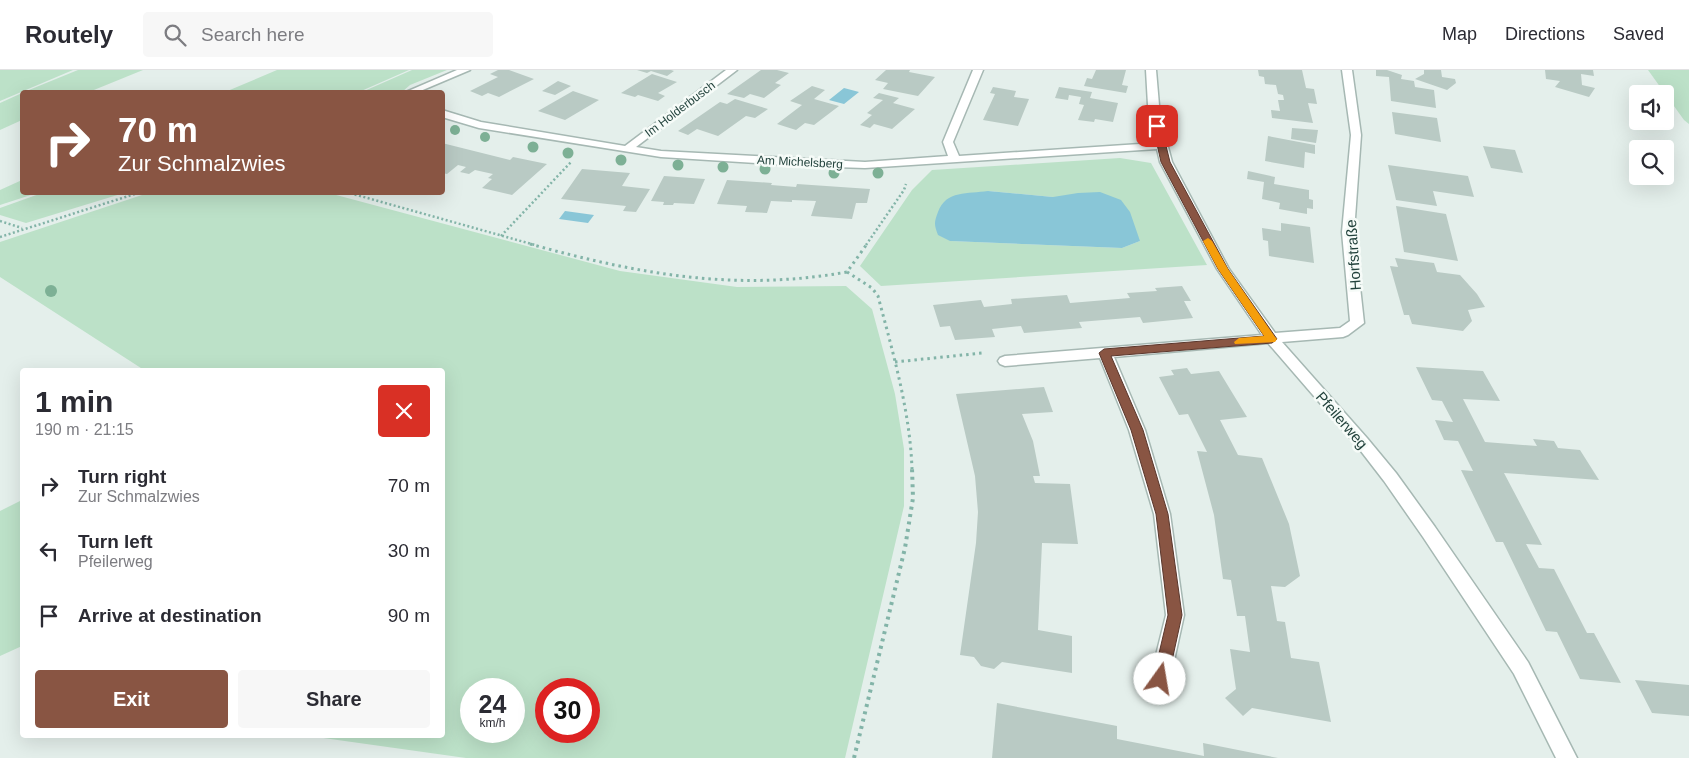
<!DOCTYPE html>
<html lang="en">
<head>
<meta charset="utf-8">
<style>
	:root { --surface:#fff; --page:#f7f7f7; --text:#2b2b33; --muted:#7c7c81; --line:#e1e1e2; --accent:#895543 }
	body { margin:0; font-family:Helvetica,sans-serif; background:var(--page); color:var(--text); height:100vh; display:flex; flex-direction:column; font-size:19px; white-space:nowrap }
	* { box-sizing:border-box; margin:0 }
	p { font-size:16px; color:var(--muted) }
	.icon { flex:none; width:28px; height:28px; fill:none; stroke:currentColor; stroke-width:2; stroke-linecap:round; stroke-linejoin:round }
	.map { position:relative; flex:1; overflow:hidden }
	.drawer { position:absolute; left:20px; top:298px; width:425px; height:370px; display:flex; flex-direction:column; background:var(--surface); border-radius:5px; box-shadow:0 5px 20px #0002 }
	.drawer>* { flex:none }
	.top-card { position:absolute; left:20px; top:20px; width:425px; height:105px; border-radius:5px; box-shadow:0 5px 20px #0002; background:#895543; color:#fff; overflow:hidden }
	.fabs { position:absolute; left:1629px; top:15px; display:grid; gap:10px }
	.fabs a { display:grid; place-items:center; width:45px; height:45px; border-radius:5px; background:var(--surface); box-shadow:0 5px 20px #0002; font-size:25px }
	.speed { position:absolute; left:460px; top:608px; display:flex; gap:10px; font-size:25px; font-weight:700; text-align:center }
	.speed>* { display:grid; place-content:center; width:65px; height:65px; border-radius:50%; background:var(--surface); box-shadow:0 5px 20px #0002; line-height:1 }
	.speed small { font-size:12px; font-weight:400 }
	.speed .limit { border:8px solid #d22; background:#fff; color:#111 }
	.pin { position:absolute; display:grid; place-items:center; width:42px; height:42px; color:#fff; margin:-21px; border-radius:10px; box-shadow:0 2px 8px #0006 }
	.me { position:absolute; width:55px; margin:-28px; rotate:13deg; stroke-linejoin:round; filter:drop-shadow(0 0 4px #0008) }
	.turn { display:flex; align-items:center; gap:18px; height:105px; padding:0 15px; font-size:22px }
	.turn .icon { width:65px; height:65px; stroke-width:2.5 }
	.turn b { display:block; font-size:35px; line-height:42px }
	.round { display:grid; place-items:center; flex:none; width:52px; height:52px; border-radius:5px; background:var(--page) }
	.overview { display:flex; align-items:center; justify-content:space-between; height:85px; padding:0 15px }
	h1 { font-size:30px; font-weight:800; line-height:38px }
	.primary-button { display:flex; gap:10px; margin-top:auto; padding:10px 15px }
	.primary-button a { flex:1; height:58px; border-radius:5px; background:var(--accent); color:#fff; font-size:20px; font-weight:800; line-height:58px; text-align:center }
	.primary-button a+a { background:var(--page); color:var(--text) }
	ul { padding:0; list-style:none }
	li { display:flex; align-items:center; gap:15px; height:65px; padding:0 15px }
	li div { flex:1 }
	li b { display:block; font-size:19px }
	li em { font-style:normal }
	header { display:flex; align-items:center; gap:30px; box-sizing:border-box; height:70px; padding:0 25px; background:var(--surface); border-bottom:1px solid var(--line) }
	header strong { font-size:24px }
	nav { display:flex; gap:28px; margin-inline-start:auto; font-size:18px }
	.search { width:350px; height:45px; background:var(--page); display:flex; align-items:center; gap:12px; box-sizing:border-box; padding:0 18px; border-radius:5px; color:var(--muted); font-size:19px }
	.map>svg:first-child { display:block }
</style>
</head>
<body>
<header>
<strong>Routely</strong>
<div class="search"><svg class="icon" aria-label="search" viewBox="0 0 24 24"><circle cx="10" cy="10" r="6"/><path d="M15 15l6 6"/></svg>Search here</div>
<nav><a>Map</a><a>Directions</a><a>Saved</a></nav>
</header>
<div class="map">
<svg width="1689" height="688" viewBox="0 0 1689 688">
	<rect width="100%" height="100%" fill="#e4efeb"/>
	<path fill="#bce1c8" fill-rule="evenodd" d="M0 0H73L0 31Z
		M78 0H143L89 22H24Z
		M277 0H409L359 22H225Z
		M412 0H447L410 15 402 22H362Z
		M1648 0H1689V54L1684 50Z
		M22 23V50L0 60V33Z
		M1120 88 1151 93 1207 195 881 216 860 196 912 120 932 100ZM988 121 1053 127 1140 171 1122 178 950 171Z
		M22 110V122L37 123 0 135V120Z
		M325 122 620 201 737 217 846 216 872 239 895 324 904 379V436L845 688H466L302 665H442V300H144L0 207V172L148 123ZM471 619H514V661H471ZM546 619H589V661H546Z
		M42 123V122L124 123 26 153 0 145V138Z
		M22 430V576L0 586V441Z"/>
	<path fill="#89c6d7" d="M844 18 859 22 844 34 829 30Z
		M988 121 1053 127 1078 123 1100 122 1121 130 1130 142 1140 171 1122 178 950 171 938 165C934 155 934 152 938 142 946 120 968 124 988 121Z
		M565 141 594 145 588 153 559 149Z"/>
	<path fill="#b9cac4" d="M498 0H509L534 9 499 27 488 23 482 26 470 21 498 7 490 4Z
		M637 0H671L674 1 667 6 651 1 647 3Z
		M761 0H777L789 3 775 13 781 15 764 28 750 24 744 28 727 24Z
		M886 0H910L909 2 935 7 918 26 883 19 888 13 875 10Z
		M1096 0H1126L1122 15 1128 16 1126 23 1084 16 1087 8 1092 9Z
		M1258 0H1302L1306 18 1314 19 1317 34 1308 33 1313 53 1272 48 1271 40 1280 41 1278 30H1284L1283 25 1278 24 1276 15 1265 14 1264 7 1259 6Z
		M1376 0H1387L1402 5 1401 9 1414 11 1415 17 1434 20 1436 38 1391 31 1389 7 1376 6Z
		M1424 0H1441L1442 7 1455 9 1456 13 1447 20 1415 9 1424 4Z
		M1545 0H1593L1594 6 1581 4 1582 15 1595 18 1589 27 1555 17 1560 11 1546 9Z
		M652 4 677 12 658 23 665 26 658 31 638 25 635 27 621 23Z
		M558 11 571 16 555 25 542 21Z
		M812 16 825 20 814 29 839 36 814 55 805 53 796 60 777 54 802 35 790 31Z
		M993 17 1016 21 1014 27 1029 29 1018 56 983 50 995 24 990 23Z
		M1059 17 1092 22 1090 28 1118 33 1113 52 1095 49 1094 52 1078 50 1084 35 1079 34 1081 27 1069 25 1068 30 1055 28Z
		M573 21 599 30 565 50 538 41Z
		M879 23 899 28 893 33 915 39 892 59 874 54 870 58 860 55 872 45 867 43 883 30 873 28Z
		M735 29 768 39 755 48 746 46 718 66 697 59 688 65 678 61 720 32 727 34Z
		M1392 42 1437 48 1441 72 1395 64Z
		M1292 58 1318 60 1316 73 1291 69Z
		M1268 66 1315 75V84L1305 82 1304 98 1265 91Z
		M442 73 510 90 513 87 547 94 512 125 482 118 492 109 488 108 493 104 475 100 469 104 460 102 466 97 458 95 447 104 442 103Z
		M1483 76 1515 80 1523 103 1491 98Z
		M1388 95 1468 106 1474 127 1433 121 1437 136 1396 130Z
		M582 99 630 103 622 116 650 119 636 142 623 141 626 136 561 129Z
		M1248 101 1275 107 1274 114 1309 120V129L1313 130V139L1307 138V144L1279 139 1280 133 1262 129 1264 112 1247 109Z
		M664 106 705 109 694 134 674 133 673 135H663L664 132 651 131Z
		M727 110 772 113 771 115 796 117 797 114 870 119 867 133H856L852 149 811 146 816 131 792 130V132L771 131 767 143 745 142 747 136 717 134Z
		M1396 136 1446 144 1458 191 1404 182Z
		M1281 153 1310 157 1314 193 1269 186 1268 171 1263 170 1262 158 1281 161Z
		M1395 188 1434 193 1437 202 1460 205 1477 224 1485 237 1468 240 1472 251 1463 261 1412 254 1409 245H1404L1390 196 1398 197Z
		M1182 216 1191 231H1184L1193 248 1143 253 1140 247 1079 252 1082 258 1024 263 1021 256 992 259 995 267 955 270 950 256 940 257 933 235 981 230 984 237 1012 234 1011 229 1067 225 1070 233 1130 228 1127 223 1157 221 1155 218Z
		M1416 297 1483 301 1500 331 1463 329 1485 372 1537 376 1533 369 1554 371 1558 378 1580 380 1599 410 1504 403 1542 475 1526 474 1539 498 1554 499 1587 563H1594L1621 613 1580 609 1557 562 1546 561 1503 472H1496L1461 400 1473 401 1458 371 1444 370 1435 350 1453 352 1442 331 1432 330Z
		M1187 298 1191 304 1219 301 1247 347 1220 350 1238 385 1262 388 1289 454 1300 506 1285 517 1271 516 1277 551 1285 552 1291 588 1319 592 1331 652 1252 638 1243 646 1225 628 1236 619 1230 579 1250 582 1245 546H1237L1231 510 1223 509 1214 445 1197 381 1207 382 1188 344 1179 345 1159 307 1174 305 1171 300Z
		M1044 317 1053 342 1022 344 1033 371 1040 406H1033L1035 413 1070 414 1078 474 1042 473 1038 560 1072 566V603L1002 592 994 599 981 596 974 587 960 585 976 473 978 442 975 406 956 324Z
		M1635 610 1689 615V646L1652 643Z
		M997 633 1117 656V669L1204 686 1203 673 1278 688H992Z"/>
	<g fill="none" stroke-linecap="round" stroke-linejoin="round">
		<g stroke="#a6b8b3" stroke-width="3">
			<path id="minor" d="M457 0H470L418 22H406Z
				M726 0H737L636 77 661 81 865 92 948 86 943 72 973 0H983L953 72 959 86 1155 73 1148 35 1146 0H1156L1160 47 1172 92 1229 199 1275 263 1340 258 1350 251 1342 162 1351 65 1342 0H1352L1361 65 1354 162 1364 253 1348 265 1343 267 1282 272 1367 368 1396 403 1435 457 1528 592 1577 688H1556L1514 604 1423 467 1384 411 1357 376 1268 273 1114 287 1145 360 1170 444 1184 545 1170 609 1167 615 1160 618 1153 615 1150 609 1166 545 1154 444 1129 360 1100 288 1005 296 1000 294 998 291 1000 288 1005 286 1262 265 1217 199 1160 92 1157 79 865 98 804 96 661 87 479 58 442 47V40L481 52 625 76Z"/>
		</g>
		<path stroke="#83b4a8" stroke-width="2.5" stroke-dasharray="2 2.5" stroke-linecap="butt" d="M346 122 535 175
			M0 151 22 158
			M501 166 571 92
			M0 167 141 122
			M866 175 904 120 906 114"/>
		<path stroke="#83b4a8" stroke-width="3" stroke-dasharray="2.5 4" stroke-linecap="butt" d="M530 174C638 204 735 222 847 202L867 174
			M847 202 872 218 878 226C893 283 910 341 912 399
			M895 292 982 283"/>
		<path stroke="#83b4a8" stroke-width="4" stroke-dasharray="3 4.5" stroke-linecap="butt" d="M854 688 905 478 913 428 912 398"/>
		<use href="#minor" fill="#fff" fill-rule="evenodd"/>
	</g>
	<g fill="#7db095">
		<circle cx="455" cy="60" r="5"/>
		<circle cx="485" cy="67" r="5"/>
		<circle cx="533" cy="77" r="5.5"/>
		<circle cx="568" cy="83" r="5.5"/>
		<circle cx="621" cy="90" r="5.5"/>
		<circle cx="678" cy="95" r="5.5"/>
		<circle cx="723" cy="97" r="5.5"/>
		<circle cx="765" cy="99" r="5.5"/>
		<circle cx="834" cy="103" r="5.5"/>
		<circle cx="878" cy="103" r="5.5"/>
		<circle cx="51" cy="221" r="6"/>
	</g>
	<path fill="#895543" stroke="#59372c" d="M1157 54 1161 56 1170 92 1228 199 1277 269 1272 273 1111 286 1143 360 1168 444 1182 545 1168 609 1166 614 1160 616 1155 614 1153 609 1168 545 1156 444 1131 360 1099 283 1104 279 1264 266 1218 199 1161 92 1153 56Z"/>
	<path fill="#f59e0b" d="M1208 168 1212 171 1228 199 1275 267 1277 269 1275 272 1235 274 1234 272 1239 268 1264 266 1218 199 1203 171Z"/>
	<g text-anchor="middle" dominant-baseline="central" stroke-width="5" stroke-linejoin="round" paint-order="stroke">
		<g font-size="12" fill="#22423c" stroke="#f6fbf8">
			<text transform="translate(680 39) rotate(-37)">Im Holderbusch</text>
			<text transform="translate(800 92) rotate(3)">Am Michelsberg</text>
		</g>
		<g font-size="15" fill="#22423c" stroke="#f6fbf8">
			<text transform="translate(1353 185) rotate(-94)">Horfstraße</text>
			<text transform="translate(1342 350) rotate(49)">Pfeilerweg</text>
		</g>
	</g>
</svg>
<div class="fabs">
<a><svg class="icon" aria-label="sound" viewBox="0 0 24 24"><path d="M4 9h4l5-4v14l-5-4H4zM17 9q2 3 0 6"/></svg></a>
<a><svg class="icon" aria-label="search" viewBox="0 0 24 24"><circle cx="10" cy="10" r="6"/><path d="M15 15l6 6"/></svg></a>
</div>
<div class="speed"><div>24<small>km/h</small></div><div class="limit">30</div></div>
<div class="pin" style="left:1157px;top:56px;background:#d93025"><svg class="icon" aria-label="arrive" viewBox="0 0 24 24"><path d="M6 21V4h12l-3 4 3 4H6"/></svg></div>
<svg class="me" style="left:1160px;top:609px" viewBox="-20 -20 40 40"><circle r="19" fill="#fff"/><path d="M0-13L10 11 0 6-10 11z" fill="#895543"/></svg>
<div class="top-card">
<div class="turn"><svg class="icon" aria-label="right" viewBox="0 0 24 24"><path d="M7 20v-9h11M14 6l5 5-5 5"/></svg><div><b>70 m</b>Zur Schmalzwies</div></div>
</div>
<section class="drawer">
<div class="overview"><div><h1>1 min</h1><p>190 m · 21:15</p></div><a class="round" style="background:#d93025;color:#fff"><svg class="icon" aria-label="close" viewBox="0 0 24 24"><path d="M6 6l12 12M18 6L6 18"/></svg></a></div>
<ul>
<li><svg class="icon" aria-label="right" viewBox="0 0 24 24"><path d="M7 20v-9h11M14 6l5 5-5 5"/></svg><div><b>Turn right</b><p>Zur Schmalzwies</p></div><em>70 m</em></li>
<li><svg class="icon" aria-label="left" viewBox="0 0 24 24"><path d="M17 20v-9H6M10 6l-5 5 5 5"/></svg><div><b>Turn left</b><p>Pfeilerweg</p></div><em>30 m</em></li>
<li><svg class="icon" aria-label="arrive" viewBox="0 0 24 24"><path d="M6 21V4h12l-3 4 3 4H6"/></svg><div><b>Arrive at destination</b></div><em>90 m</em></li>
</ul>
<div class="primary-button"><a>Exit</a><a>Share</a></div>
</section>
</div>
</body>
</html>
